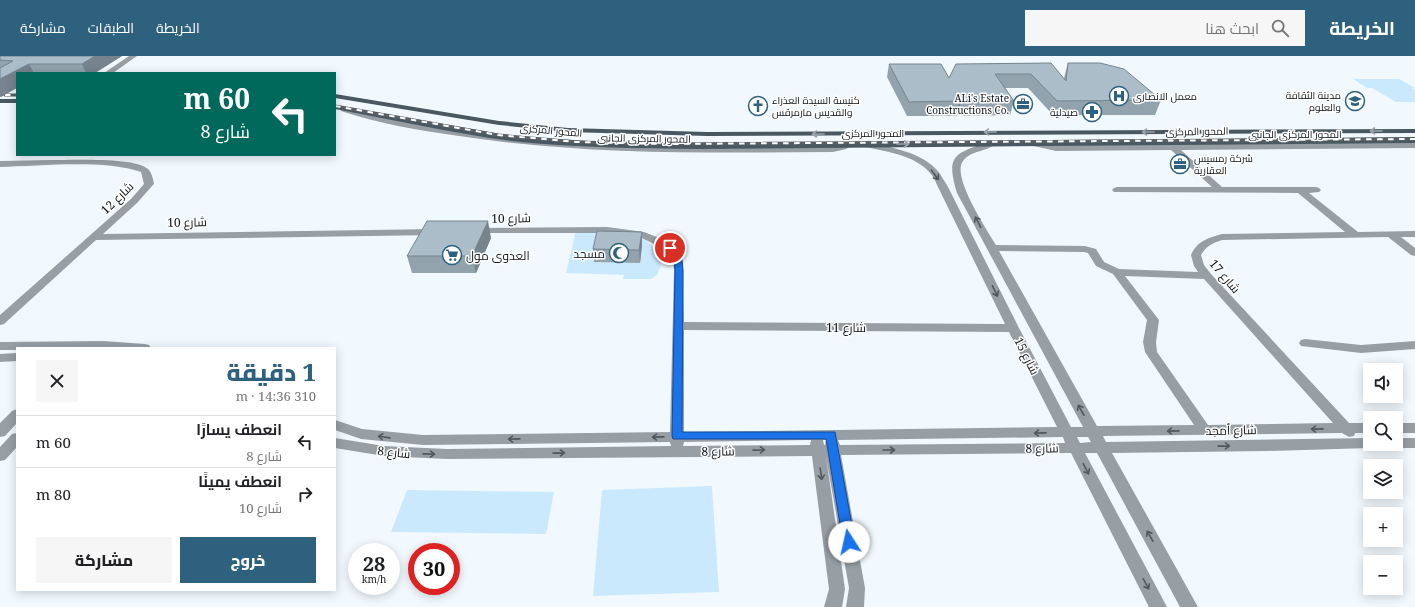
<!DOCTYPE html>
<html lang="ar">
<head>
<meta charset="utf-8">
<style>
	:root { --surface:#fff; --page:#f6f6f6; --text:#202124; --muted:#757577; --line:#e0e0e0; --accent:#2d617d }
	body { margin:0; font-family:"Noto Serif",Cairo,serif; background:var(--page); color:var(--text); direction:rtl; height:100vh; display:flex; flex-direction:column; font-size:15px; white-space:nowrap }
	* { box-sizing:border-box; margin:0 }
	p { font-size:13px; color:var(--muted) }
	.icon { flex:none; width:22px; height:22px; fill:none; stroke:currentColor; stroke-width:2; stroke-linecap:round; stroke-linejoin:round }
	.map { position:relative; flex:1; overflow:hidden; direction:ltr }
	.side { position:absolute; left:16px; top:291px; width:320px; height:244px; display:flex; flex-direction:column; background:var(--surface); border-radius:0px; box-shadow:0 2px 10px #0003; direction:rtl }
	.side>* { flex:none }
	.hud { position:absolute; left:16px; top:16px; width:320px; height:84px; border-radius:0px; box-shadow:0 2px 10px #0003; direction:rtl; background:#00695c; color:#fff; overflow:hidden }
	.controls { position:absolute; left:1363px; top:307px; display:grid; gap:8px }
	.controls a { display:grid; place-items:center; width:40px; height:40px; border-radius:0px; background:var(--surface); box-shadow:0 2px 10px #0003; font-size:20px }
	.speed { position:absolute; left:348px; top:487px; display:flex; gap:8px; font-size:20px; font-weight:700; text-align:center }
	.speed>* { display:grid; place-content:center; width:52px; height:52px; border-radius:50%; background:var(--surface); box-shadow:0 2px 10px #0003; line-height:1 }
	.speed small { font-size:10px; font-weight:400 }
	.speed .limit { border:6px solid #d22; background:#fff; color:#111 }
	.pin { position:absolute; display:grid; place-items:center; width:34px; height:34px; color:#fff; margin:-17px; border:2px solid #fff; border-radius:50%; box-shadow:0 1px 4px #0007 }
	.me { position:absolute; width:44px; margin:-22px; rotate:350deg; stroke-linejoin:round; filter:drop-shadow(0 0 3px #0008) }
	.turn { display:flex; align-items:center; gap:14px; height:84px; padding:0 20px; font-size:18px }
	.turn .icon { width:52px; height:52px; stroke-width:2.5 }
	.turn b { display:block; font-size:28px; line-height:34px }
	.round { display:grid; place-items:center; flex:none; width:42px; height:42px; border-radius:0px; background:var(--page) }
	.summary { display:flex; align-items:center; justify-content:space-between; height:68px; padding:0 20px }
	h1 { font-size:24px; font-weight:800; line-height:30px; color:var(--accent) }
	.button { display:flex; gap:8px; margin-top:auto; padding:8px 20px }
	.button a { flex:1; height:46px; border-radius:0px; background:var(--accent); color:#fff; font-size:16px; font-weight:800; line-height:46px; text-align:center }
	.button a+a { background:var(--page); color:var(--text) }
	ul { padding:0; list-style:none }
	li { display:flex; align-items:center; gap:12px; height:52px; padding:0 20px; border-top:1px solid var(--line) }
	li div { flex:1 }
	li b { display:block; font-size:15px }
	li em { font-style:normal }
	header { display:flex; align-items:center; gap:24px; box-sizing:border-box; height:56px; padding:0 20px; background:var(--accent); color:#fff }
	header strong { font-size:19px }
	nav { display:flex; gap:22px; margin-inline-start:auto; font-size:14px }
	.search { width:280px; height:36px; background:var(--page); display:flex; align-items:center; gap:10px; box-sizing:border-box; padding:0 14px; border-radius:0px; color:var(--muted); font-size:15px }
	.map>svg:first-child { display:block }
</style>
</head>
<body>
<header>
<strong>الخريطة</strong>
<div class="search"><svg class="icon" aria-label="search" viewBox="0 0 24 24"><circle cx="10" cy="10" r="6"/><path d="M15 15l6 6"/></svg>ابحث هنا</div>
<nav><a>الخريطة</a><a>الطبقات</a><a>مشاركة</a></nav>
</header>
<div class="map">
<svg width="1415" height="551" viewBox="0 0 1415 551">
	<rect width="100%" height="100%" fill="#f1f9fe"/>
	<path fill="#cbe9fc" d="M1353 23H1399L1415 32H1412L1415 34V46H1396L1372 32H1367Z
		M576 174 643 181 656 193 661 210 657 219 651 223H623L624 219 566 217Z
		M712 430 719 536 593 540 602 434Z
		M407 434 554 436 546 478 391 476Z"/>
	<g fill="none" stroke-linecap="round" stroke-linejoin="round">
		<path fill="#979fa5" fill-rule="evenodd" d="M129 0H137L113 17H104Z
			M341 51H344L380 61 441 73 490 80 587 89 685 92 784 91 833 90 850 85 854 88 846 93 833 96C708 97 583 99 459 80 419 74 379 68 341 55Z
			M1032 84 1056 89 1415 86V92L1181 94 1222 131H1316L1319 132 1321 134 1319 136 1309 137 1358 176 1415 175V181H1401L1415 192V200L1411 199 1388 181 1222 184C1213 187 1206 190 1201 199L1204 209 1211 218 1349 367H1370V377H1355L1354 380 1349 381 1342 377 1103 380 1106 386 1370 382V388H1376L1375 391 1370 392 1267 395 1112 397 1198 551H1180L1097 397H1085L1167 551H1149L1071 397 841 399 865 532 864 551H846L849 532 826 400 845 533 842 551H824L829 533 812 400 447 403 384 400 335 392V382L384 390 447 393 671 390 670 386 423 389 361 383 335 374V364L362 373 423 379 670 376 674 214 673 202 666 194 642 182 607 177H471L470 175 471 173 475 172 607 171 644 176 662 183 674 190 683 202 684 266 1005 268 938 131C936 127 934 121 930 117 914 98 883 95 860 90L859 88 860 86 863 85C887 91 917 94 936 113 941 118 944 125 948 131L1019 272 1071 371H1083L957 137C946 100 953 98 988 86L991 85 995 88C987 96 971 94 963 105 951 120 987 174 996 189L1085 190 1096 193 1104 206 1119 213 1198 216 1194 210 1191 199C1197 185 1208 182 1222 178L1345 176 1298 137 1114 136 1112 134 1114 132 1117 131H1212L1171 94 1056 95 1029 89 1028 87ZM999 195 1084 196 1088 197 1096 210 1113 218 1147 264 1143 286 1145 296 1194 369 1097 370ZM1125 220 1204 223 1333 367 1208 369 1157 296 1156 286 1159 264ZM684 274 1009 276 1057 371 684 376ZM1063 381 1065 387 840 389 838 384ZM1077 381H1088L1091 386 1080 387ZM811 384 810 389 683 390 684 386ZM823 384H826L825 389H824Z
			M52 104C71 104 136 101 148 113 152 117 153 123 154 128L152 130 137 147 103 178 437 173 442 176 437 179 96 184 4 268 0 269V259L131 143 144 128 141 116C105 103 39 110 0 111V105Z
			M1305 283 1361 289 1415 285V293L1361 297 1301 290 1299 287 1301 284Z
			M103 285 145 288 149 289 151 292H17V294H0V286Z
			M17 297V305L0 306V298Z
			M17 353V367L5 380 0 381V367L12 355Z
			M1396 367H1415V377H1396Z
			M17 377V391L5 404 0 405V391L12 378Z
			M1396 382H1415V392H1396L1391 391 1390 388H1396Z"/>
		<path fill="#4a5861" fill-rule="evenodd" d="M335 38 499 65 568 72 707 76 1415 73V77L707 80 568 76 499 69 335 42Z
			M0 43H17V47H0Z
			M335 49 511 80 605 86 699 87 1415 81V87L699 93C636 92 573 92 511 85 452 77 394 64 335 53Z"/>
		<g stroke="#596065" stroke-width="3">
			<path id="rail" d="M5 39H17
				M335 50 498 79 577 86 665 88 1415 83"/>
		</g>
		<use href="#rail" stroke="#fff" stroke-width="2" stroke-dasharray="5.5" stroke-linecap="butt"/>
	</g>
	<path fill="#92a3ad" d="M0 0H122L95 17H17L1 41H0Z
		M1068 7 1161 44 1155 59H1053L1028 32H1005L1014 45 1010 59 963 60 958 58 956 60H907L887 21 889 8 949 22 956 8 1064 22Z
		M642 176V189L640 207 594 206 593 193Z
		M491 182 476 217H412L407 200Z"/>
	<path fill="#77848d" d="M95 0H122L95 17H86L82 8Z
		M29 8 34 17H17V32L1 41 0 40V23Z
		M961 44 958 58 956 60 959 45Z
		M488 165 491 182 476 217 472 200Z
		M642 176V189L640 207 639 194Z"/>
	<path fill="#aabdc9" stroke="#77848d" d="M0 0H95L82 8H29L0 23V12L13 5 0 4Z
		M1051 7 1066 25 1068 7H1100L1124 13 1161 44 1057 45 1031 18H995L1014 45 966 46 961 44 959 45 909 46 889 8H941L949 22 956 8Z
		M427 165H488L472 200H407Z
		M597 175 642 176 639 194 593 193Z"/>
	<defs><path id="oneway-shaft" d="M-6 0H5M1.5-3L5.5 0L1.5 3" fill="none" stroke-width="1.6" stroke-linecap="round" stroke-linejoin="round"/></defs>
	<g stroke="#9ba3a8">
		<use href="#oneway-shaft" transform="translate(1376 75) rotate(180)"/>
		<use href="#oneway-shaft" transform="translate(990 76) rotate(-180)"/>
		<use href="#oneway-shaft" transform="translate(1148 76) rotate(180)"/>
		<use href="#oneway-shaft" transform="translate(818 78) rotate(180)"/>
		<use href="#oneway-shaft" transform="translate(903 88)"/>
	</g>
	<g stroke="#51585e">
		<use href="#oneway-shaft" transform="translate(935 119) rotate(53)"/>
		<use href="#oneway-shaft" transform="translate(978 166) rotate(-118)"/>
		<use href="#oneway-shaft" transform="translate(995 235) rotate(64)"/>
		<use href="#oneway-shaft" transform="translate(1081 354) rotate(-119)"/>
		<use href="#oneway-shaft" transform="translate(1317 373) rotate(179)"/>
		<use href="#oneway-shaft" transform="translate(1173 375) rotate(179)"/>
		<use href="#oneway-shaft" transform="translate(1040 377) rotate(179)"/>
		<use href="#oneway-shaft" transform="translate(384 381) rotate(-172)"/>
		<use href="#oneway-shaft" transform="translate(658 381) rotate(179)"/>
		<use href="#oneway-shaft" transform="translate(514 383) rotate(179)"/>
		<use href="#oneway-shaft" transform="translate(1224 390) rotate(-1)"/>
		<use href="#oneway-shaft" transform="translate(759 394) rotate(-1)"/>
		<use href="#oneway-shaft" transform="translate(889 394)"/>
		<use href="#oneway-shaft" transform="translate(559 397) rotate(-1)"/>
		<use href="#oneway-shaft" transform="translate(429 398) rotate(1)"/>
		<use href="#oneway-shaft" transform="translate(1086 413) rotate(62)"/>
		<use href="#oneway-shaft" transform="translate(821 418) rotate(82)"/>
		<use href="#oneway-shaft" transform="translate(1150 480) rotate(-119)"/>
		<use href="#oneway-shaft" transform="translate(1146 528) rotate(62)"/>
	</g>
	<path fill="#1a73e8" stroke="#114b97" d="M670 190C681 194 682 205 683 214L682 376H835L855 486 853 490 849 491 845 490 843 486 826 383H673L672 380 675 214 674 202 666 192Z"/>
	<defs>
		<g id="hospital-ring" transform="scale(1)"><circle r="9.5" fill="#fff" stroke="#2d617d" stroke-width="1.5"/><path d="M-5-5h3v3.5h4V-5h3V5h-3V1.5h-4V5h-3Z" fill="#2d617d"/></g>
		<g id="university-ring" transform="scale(1)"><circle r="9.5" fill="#fff" stroke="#2d617d" stroke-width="1.5"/><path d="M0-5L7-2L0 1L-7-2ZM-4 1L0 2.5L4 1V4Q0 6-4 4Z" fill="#2d617d"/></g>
		<g id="office-ring" transform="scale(1)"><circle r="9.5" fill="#fff" stroke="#2d617d" stroke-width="1.5"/><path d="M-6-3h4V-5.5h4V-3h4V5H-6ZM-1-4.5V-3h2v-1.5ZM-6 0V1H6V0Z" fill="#2d617d"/></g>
		<g id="church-ring" transform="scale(1)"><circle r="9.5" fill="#fff" stroke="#2d617d" stroke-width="1.5"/><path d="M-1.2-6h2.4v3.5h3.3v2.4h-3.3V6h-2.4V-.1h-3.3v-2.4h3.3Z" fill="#2d617d"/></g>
		<g id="pharmacy-ring" transform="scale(1)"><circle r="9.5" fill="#fff" stroke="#2d617d" stroke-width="1.5"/><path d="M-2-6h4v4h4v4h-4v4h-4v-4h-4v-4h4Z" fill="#2d617d"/></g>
		<g id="mosque-ring" transform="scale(1)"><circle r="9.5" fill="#fff" stroke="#2d617d" stroke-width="1.5"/><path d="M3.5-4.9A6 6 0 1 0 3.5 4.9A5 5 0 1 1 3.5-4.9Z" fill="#2d617d"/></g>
		<g id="supermarket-ring" transform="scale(1)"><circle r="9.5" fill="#fff" stroke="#2d617d" stroke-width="1.5"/><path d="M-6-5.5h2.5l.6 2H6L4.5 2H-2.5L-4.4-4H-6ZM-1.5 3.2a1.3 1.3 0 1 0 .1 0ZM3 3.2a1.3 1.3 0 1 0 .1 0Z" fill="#2d617d"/></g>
	</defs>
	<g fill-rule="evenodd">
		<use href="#hospital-ring" x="1119" y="40"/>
		<use href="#university-ring" x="1355" y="45"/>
		<use href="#office-ring" x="1023" y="48"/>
		<use href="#church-ring" x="758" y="50"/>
		<use href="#pharmacy-ring" x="1092" y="56"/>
		<use href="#office-ring" x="1180" y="108"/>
		<use href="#mosque-ring" x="619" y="197"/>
		<use href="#supermarket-ring" x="452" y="199"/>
	</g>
	<g text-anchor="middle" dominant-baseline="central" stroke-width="3" stroke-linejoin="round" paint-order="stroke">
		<g font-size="10" fill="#0b1116" stroke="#fff" text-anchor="end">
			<text x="1341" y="39">مدينة الثقافة<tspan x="1341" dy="12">والعلوم</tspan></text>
			<text x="1133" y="40" text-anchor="start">معمل الانصارى</text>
			<text x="1009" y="42">ALi's Estate<tspan x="1009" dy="12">Constructions Co.</tspan></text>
			<text x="772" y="44" text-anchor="start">كنيسة السيدة العذراء<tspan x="772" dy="12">والقديس مارمرقس</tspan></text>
			<text x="1078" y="56">صيدلية</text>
			<text x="1194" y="102" text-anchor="start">شركة رمسيس<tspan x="1194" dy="12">العقارية</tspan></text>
		</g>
		<g font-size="10" fill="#0b1116" stroke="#fff">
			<text transform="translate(551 74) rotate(5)">المحور المركزى</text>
			<text transform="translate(1197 75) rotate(-1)">المحور المركزى</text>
			<text x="873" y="77">المحور المركزى</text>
			<text x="1295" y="78">المحور المركزى الجانبى</text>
			<text transform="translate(644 82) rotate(1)">المحور المركزى الجانبى</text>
		</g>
		<g font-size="12" fill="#0b1116" stroke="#fff">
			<text transform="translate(117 142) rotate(-44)">شارع 12</text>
			<text transform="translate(511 162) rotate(-1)">شارع 10</text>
			<text transform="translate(187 166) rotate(-1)">شارع 10</text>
			<text transform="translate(1225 220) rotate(50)">شارع 17</text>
			<text x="846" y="271">شارع 11</text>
			<text transform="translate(1027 300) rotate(63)">شارع 15</text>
			<text transform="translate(1231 374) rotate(-1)">شارع أمجد</text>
			<text transform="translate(1042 392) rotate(-1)">شارع 8</text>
			<text transform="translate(718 395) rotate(-1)">شارع 8</text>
			<text transform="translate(394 396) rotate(6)">شارع 8</text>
		</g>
		<g font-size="12" fill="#0b1116" stroke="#fff" text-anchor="end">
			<text x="605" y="197">مسجد</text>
			<text x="466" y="199" text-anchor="start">العدوى مول</text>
		</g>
	</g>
</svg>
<div class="controls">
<a><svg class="icon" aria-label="sound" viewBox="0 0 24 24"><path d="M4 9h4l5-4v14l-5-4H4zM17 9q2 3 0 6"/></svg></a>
<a><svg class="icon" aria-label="search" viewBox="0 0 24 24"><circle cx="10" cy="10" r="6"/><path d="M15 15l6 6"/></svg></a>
<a><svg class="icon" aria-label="layers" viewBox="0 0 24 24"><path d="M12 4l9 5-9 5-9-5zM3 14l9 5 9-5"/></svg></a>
<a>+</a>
<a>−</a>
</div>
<div class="speed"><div>28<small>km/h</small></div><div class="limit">30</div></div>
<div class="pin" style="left:670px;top:192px;background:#d93025"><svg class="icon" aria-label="arrive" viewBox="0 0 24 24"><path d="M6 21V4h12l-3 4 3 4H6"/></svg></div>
<svg class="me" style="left:849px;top:486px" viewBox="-20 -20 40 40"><circle r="19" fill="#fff"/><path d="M0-13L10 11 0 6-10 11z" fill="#1a73e8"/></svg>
<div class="hud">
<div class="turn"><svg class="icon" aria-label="left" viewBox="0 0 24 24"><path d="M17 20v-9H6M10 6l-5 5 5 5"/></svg><div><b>60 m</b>شارع 8</div></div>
</div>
<section class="side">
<div class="summary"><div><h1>1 دقيقة</h1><p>310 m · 14:36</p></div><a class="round"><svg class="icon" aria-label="close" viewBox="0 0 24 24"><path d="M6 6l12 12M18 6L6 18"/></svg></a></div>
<ul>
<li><svg class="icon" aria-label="left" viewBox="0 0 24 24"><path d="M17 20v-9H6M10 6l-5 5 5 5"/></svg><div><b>انعطف يسارًا</b><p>شارع 8</p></div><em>60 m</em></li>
<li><svg class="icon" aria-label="right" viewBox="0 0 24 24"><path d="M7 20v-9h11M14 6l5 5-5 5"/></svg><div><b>انعطف يمينًا</b><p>شارع 10</p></div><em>80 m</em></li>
</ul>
<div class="button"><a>خروج</a><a>مشاركة</a></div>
</section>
</div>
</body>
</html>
